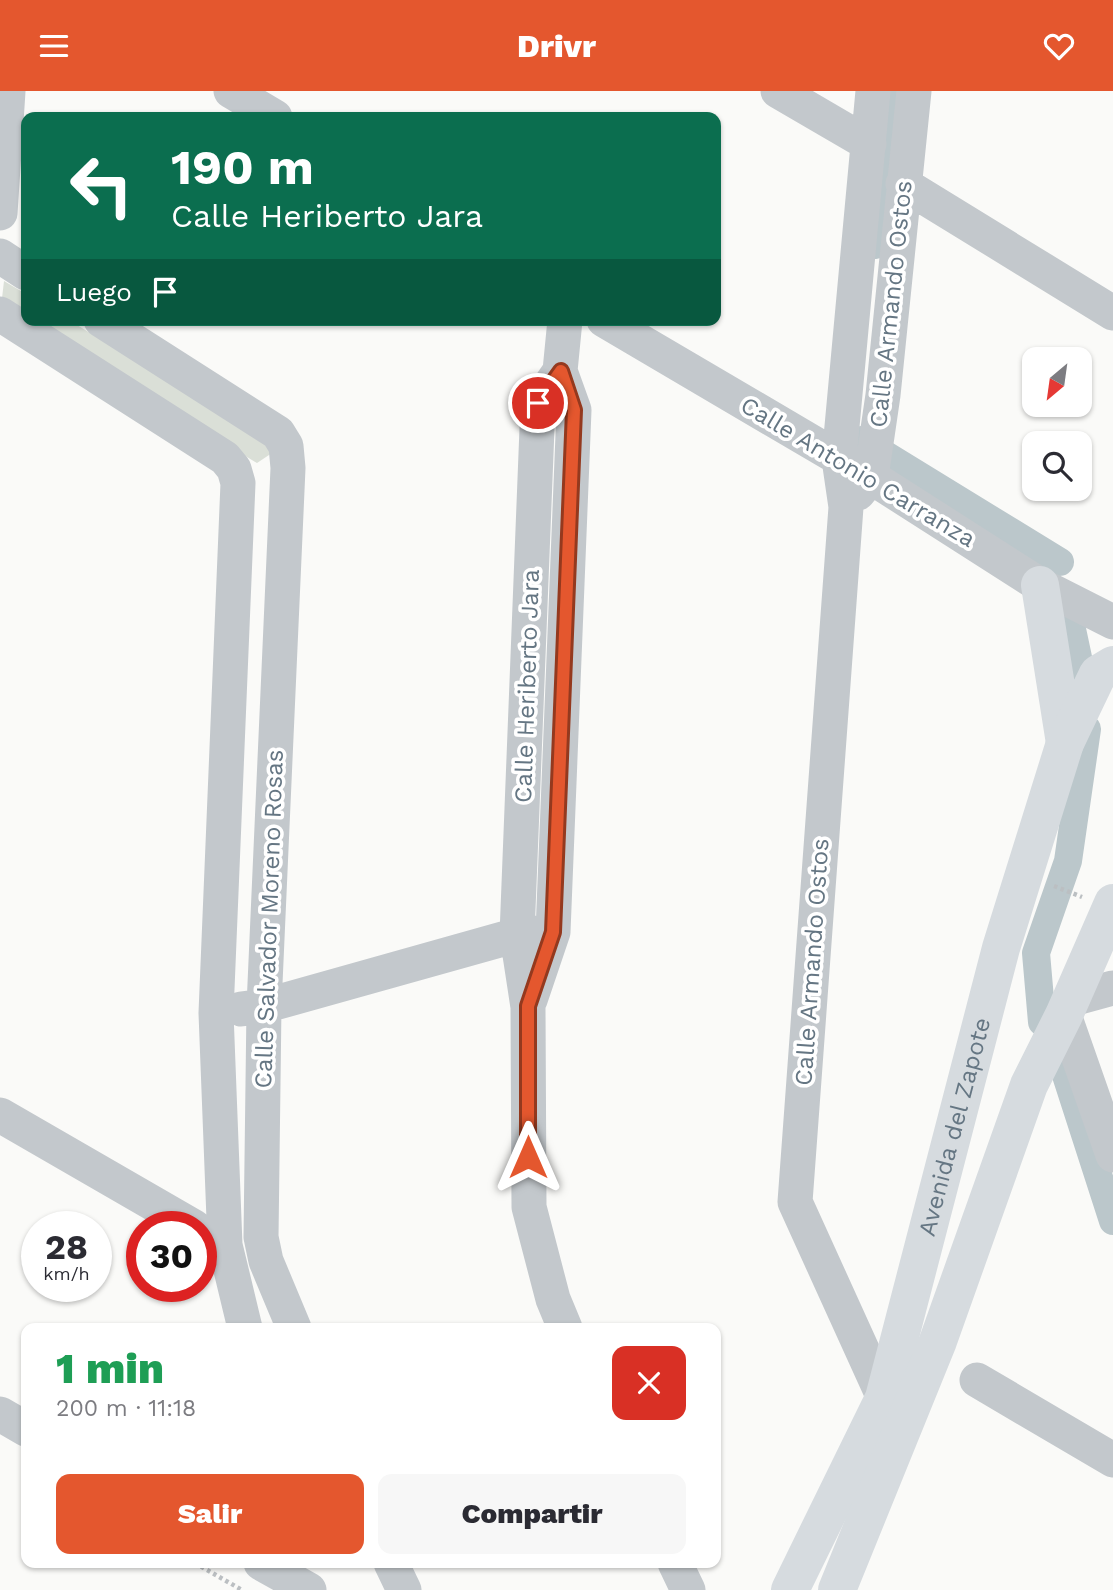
<!DOCTYPE html>
<html lang="es">
<head>
<meta charset="utf-8">
<style>
	:root { --surface:#fff; --page:#f7f7f7; --text:#2b2b33; --muted:#7c7c81; --accent:#e4572e }
	body { margin:0; font-family:"Work Sans",sans-serif; background:var(--page); color:var(--text); height:100vh; display:flex; flex-direction:column; font-size:26px; white-space:nowrap }
	* { box-sizing:border-box; margin:0 }
	p { font-size:23px; color:var(--muted) }
	.icon { flex:none; width:38px; height:38px; fill:none; stroke:currentColor; stroke-width:2; stroke-linecap:round; stroke-linejoin:round }
	.map { position:relative; flex:1; overflow:hidden }
	.side { position:absolute; left:21px; top:1232px; width:700px; height:245px; display:flex; flex-direction:column; background:var(--surface); border-radius:14px; box-shadow:0 2px 5px #0004 }
	.side>* { flex:none }
	.top-card { position:absolute; left:21px; top:21px; width:700px; height:214px; border-radius:14px; box-shadow:0 2px 5px #0004; background:#0b6e4f; color:#fff; overflow:hidden }
	.needle { width:46px; rotate:209deg }
	.tools { position:absolute; left:1022px; top:256px; display:grid; gap:14px }
	.tools a { display:grid; place-items:center; width:70px; height:70px; border-radius:14px; background:var(--surface); box-shadow:0 2px 5px #0004; font-size:35px }
	.speed { position:absolute; left:21px; top:1120px; display:flex; gap:14px; font-size:35px; font-weight:700; text-align:center }
	.speed>* { display:grid; place-content:center; width:91px; height:91px; border-radius:50%; background:var(--surface); box-shadow:0 2px 5px #0004; line-height:1 }
	.speed small { font-size:18px; font-weight:400 }
	.speed .limit { border:10px solid #d22; background:#fff; color:#111 }
	.pin { position:absolute; display:grid; place-items:center; width:60px; height:60px; color:#fff; margin:-30px; border:4px solid #fff; border-radius:50%; box-shadow:0 2px 7px #0007 }
	.me { position:absolute; width:77px; margin:-38px; rotate:0deg; stroke-linejoin:round; filter:drop-shadow(0 0 5px #0008) }
	.turn { display:flex; align-items:center; gap:24px; height:147px; padding:0 35px; font-size:32px }
	.turn .icon { width:91px; height:91px; stroke-width:2.5 }
	.turn b { display:block; font-size:49px; line-height:60px }
	.then { display:flex; align-items:center; height:66px; padding:0 35px; background:#0003; gap:14px; font-size:26px }
	.round { display:grid; place-items:center; flex:none; width:74px; height:74px; border-radius:14px; background:var(--page) }
	.head { display:flex; align-items:center; justify-content:space-between; height:119px; padding:0 35px }
	h1 { font-size:42px; font-weight:800; line-height:52px; color:#1e9e55 }
	.cta { display:flex; gap:14px; margin-top:auto; padding:14px 35px }
	.cta a { flex:1; height:80px; border-radius:14px; background:var(--accent); color:#fff; font-size:28px; font-weight:800; line-height:80px; text-align:center }
	.cta a+a { background:var(--page); color:var(--text) }
	header { display:flex; justify-content:space-between; align-items:center; height:91px; padding:0 35px; background:var(--accent); color:#fff; font-size:32px; font-weight:800 }
	.map>svg:first-child { display:block }
</style>
</head>
<body>
<header><svg class="icon" aria-label="menu" viewBox="0 0 24 24"><path d="M4 6h16M4 12h16M4 18h16"/></svg>Drivr<svg class="icon" aria-label="heart" viewBox="0 0 24 24"><path d="M12 20l-8-8c-3-5 5-10 8-4 3-6 11-1 8 4z"/></svg></header>
<div class="map">
<svg width="1113" height="1499" viewBox="0 0 1113 1499">
	<rect width="100%" height="100%" fill="#fafaf8"/>
	<path fill="#dadfd7" d="M4 190 26 203V229H69L278 358 257 372 1 216Z"/>
	<g fill="none" stroke-linecap="round" stroke-linejoin="round">
		<path stroke="#bbc7cb" stroke-width="28" d="M876 154 892 0
			M861 349 1060 471
			M1070 529 1080 576
			M1042 931 1036 862 1068 770 1087 638
			M1063 975 1113 1130"/>
		<path stroke="#bbbfc2" stroke-width="4.5" stroke-dasharray="3.5 3.5" stroke-linecap="butt" d="M1054 795 1082 806
			M195 1472 242 1499"/>
		<path stroke="#c3c8cc" stroke-width="35" d="M231 0 275 26
			M778 0 869 53
			M873 0 839 368 846 416 795 1111 884 1307
			M903 93 1113 222
			M0 122 8 0
			M0 165 26 182
			M0 223 225 367 234 378 238 392 216 922 225 1154 245 1237
			M101 229 278 342 286 355 288 377 264 915 261 1146 266 1170 294 1237
			M604 229 871 386 1040 494 1113 531
			M560 280 538 312 517 844 528 916 529 1116 553 1208 565 1237
			M858 402 871 386 883 304 914 0
			M1072 908 1113 897
			M530 909 553 841 574 319 560 280 565 229
			M241 918 264 915 517 844 539 842
			M1064 924 1113 1064
			M0 1024 194 1136
			M977 1289 1113 1369
			M0 1323 26 1338
			M261 1472 309 1499
			M391 1472 404 1499
			M675 1472 688 1499"/>
		<g stroke="#d6dbdf" stroke-width="38">
			<path d="M1040 494 1065 652"/>
			<path id="s1" d="M790 1499 884 1307 1001 857 1065 652 1098 583 1113 574"/>
			<path d="M837 1499 938 1250 1029 994 1064 924 1113 812"/>
		</g>
	</g>
	<g fill="none" stroke-linecap="round" stroke-linejoin="round">
		<g stroke="#94391e" stroke-width="18">
			<path id="route" d="M528 1066V915L553 841 574 319 561 280 538 312"/>
		</g>
		<use href="#route" stroke="#e4572e" stroke-width="12"/>
	</g>
	<g text-anchor="middle" dominant-baseline="central" stroke-width="7" stroke-linejoin="round" paint-order="stroke">
		<g font-size="24" fill="#657683" stroke="#fff">
			<text transform="translate(891 213) rotate(-84)">Calle Armando Ostos</text>
			<text transform="translate(858 381) rotate(31)">Calle Antonio Carranza</text>
			<text transform="translate(527 595) rotate(-88)">Calle Heriberto Jara</text>
			<text transform="translate(269 828) rotate(-88)">Calle Salvador Moreno Rosas</text>
			<text transform="translate(812 871) rotate(-86)">Calle Armando Ostos</text>
			<text stroke="none"><textPath href="#s1" startOffset="494">Avenida del Zapote</textPath></text>
		</g>
	</g>
</svg>
<div class="tools">
<a><svg class="needle" viewBox="-14 -14 28 28"><path d="M0-13l5 13h-10z" fill="#e53935"/><path d="M0 13l5-13h-10z" fill="#7c7c81"/></svg></a>
<a><svg class="icon" aria-label="search" viewBox="0 0 24 24"><circle cx="10" cy="10" r="6"/><path d="M15 15l6 6"/></svg></a>
</div>
<div class="speed"><div>28<small>km/h</small></div><div class="limit">30</div></div>
<div class="pin" style="left:538px;top:312px;background:#d93025"><svg class="icon" aria-label="arrive" viewBox="0 0 24 24"><path d="M6 21V4h12l-3 4 3 4H6"/></svg></div>
<svg class="me" style="left:528px;top:1066px" viewBox="-20 -20 40 40"><path d="M0-17L14 15 0 8-14 15z" fill="#e4572e" stroke="#fff" stroke-width="4"/></svg>
<div class="top-card">
<div class="turn"><svg class="icon" aria-label="left" viewBox="0 0 24 24"><path d="M17 20v-9H6M10 6l-5 5 5 5"/></svg><div><b>190 m</b>Calle Heriberto Jara</div></div>
<div class="then">Luego<svg class="icon" aria-label="arrive" viewBox="0 0 24 24"><path d="M6 21V4h12l-3 4 3 4H6"/></svg></div>
</div>
<section class="side">
<div class="head"><div><h1>1 min</h1><p>200 m · 11:18</p></div><a class="round" style="background:#d93025;color:#fff"><svg class="icon" aria-label="close" viewBox="0 0 24 24"><path d="M6 6l12 12M18 6L6 18"/></svg></a></div>
<div class="cta"><a>Salir</a><a>Compartir</a></div>
</section>
</div>
</body>
</html>
